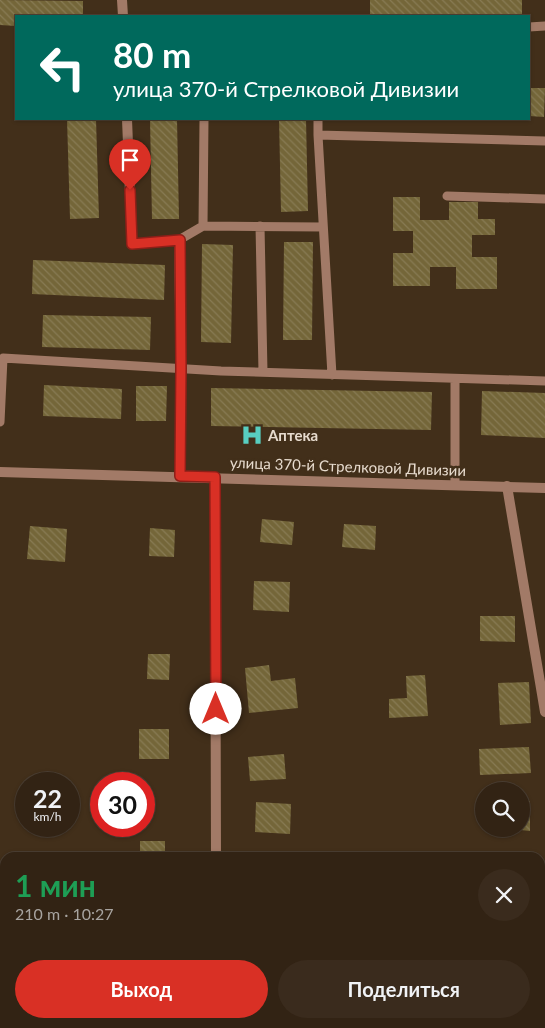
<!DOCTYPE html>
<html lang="ru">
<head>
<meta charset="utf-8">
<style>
	:root { --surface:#322314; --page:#3a2b1d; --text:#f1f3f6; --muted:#a8a4a0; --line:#4d4034; --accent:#d93025 }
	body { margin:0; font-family:Lato,sans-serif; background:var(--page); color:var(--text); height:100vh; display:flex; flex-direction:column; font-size:19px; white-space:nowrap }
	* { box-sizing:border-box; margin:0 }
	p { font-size:16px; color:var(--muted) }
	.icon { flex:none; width:28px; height:28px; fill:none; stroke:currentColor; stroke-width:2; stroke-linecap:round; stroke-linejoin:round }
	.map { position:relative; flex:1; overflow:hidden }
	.sheet { position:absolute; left:0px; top:852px; width:545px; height:176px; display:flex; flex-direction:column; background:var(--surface); border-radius:15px 15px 0 0; box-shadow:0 1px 4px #0004,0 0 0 1px var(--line) }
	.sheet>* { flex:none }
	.banner { position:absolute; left:15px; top:15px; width:515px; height:105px; border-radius:0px; box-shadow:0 1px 4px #0004,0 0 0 1px var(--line); background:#00695c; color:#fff; overflow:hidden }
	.controls { position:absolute; left:475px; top:782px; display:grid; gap:10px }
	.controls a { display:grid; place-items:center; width:55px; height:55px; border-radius:50%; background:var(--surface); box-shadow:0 1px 4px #0004,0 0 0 1px var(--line); font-size:25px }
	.speed { position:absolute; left:15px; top:772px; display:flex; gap:10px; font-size:25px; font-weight:700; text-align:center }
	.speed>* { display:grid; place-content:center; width:65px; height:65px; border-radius:50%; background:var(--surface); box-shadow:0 1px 4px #0004,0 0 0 1px var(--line); line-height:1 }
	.speed small { font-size:12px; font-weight:400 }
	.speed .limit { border:8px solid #d22; background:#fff; color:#111 }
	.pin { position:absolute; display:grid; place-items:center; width:42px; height:42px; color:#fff; margin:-51px -21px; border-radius:50% 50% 50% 0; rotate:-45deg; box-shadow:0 0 5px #0007 }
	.pin .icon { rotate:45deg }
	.me { position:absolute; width:55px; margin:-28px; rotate:0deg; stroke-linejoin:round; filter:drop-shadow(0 0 4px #0008) }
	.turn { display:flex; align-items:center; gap:18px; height:105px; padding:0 15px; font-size:22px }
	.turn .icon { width:65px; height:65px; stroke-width:2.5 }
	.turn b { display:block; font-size:35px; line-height:42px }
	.round { display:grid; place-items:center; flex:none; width:52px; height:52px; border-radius:26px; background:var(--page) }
	.summary { display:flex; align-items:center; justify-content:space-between; height:85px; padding:0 15px }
	h1 { font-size:30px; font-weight:700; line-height:38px; color:#1e9e55 }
	.primary-button { display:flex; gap:10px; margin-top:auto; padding:10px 15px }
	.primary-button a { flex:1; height:58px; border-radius:30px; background:var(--accent); color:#fff; font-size:20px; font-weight:700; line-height:58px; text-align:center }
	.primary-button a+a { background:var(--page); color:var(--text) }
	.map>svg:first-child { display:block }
</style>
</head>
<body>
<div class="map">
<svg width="545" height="1028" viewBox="0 0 545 1028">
	<defs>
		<pattern id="building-back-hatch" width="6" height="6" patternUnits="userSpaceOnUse" patternTransform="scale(1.25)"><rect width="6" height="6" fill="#746639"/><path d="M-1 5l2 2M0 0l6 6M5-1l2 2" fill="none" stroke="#887b54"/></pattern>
	</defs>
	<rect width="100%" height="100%" fill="#422f1a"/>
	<path fill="url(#building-back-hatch)" d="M0 0 83 1V16H16V26L0 25Z
		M370 0H522V16H370Z
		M529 88H545L544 117 529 116Z
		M67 119H96L99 218 70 219Z
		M150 119H177L179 219H152Z
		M279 119H306L308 211 281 212Z
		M393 197H420V220H449V202H478V219H495V235H472V257H497V289H456V267H430V286H393V253H413V231H393Z
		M284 242H313L312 340H283Z
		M202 244 233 245 231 343 201 342Z
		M33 260 165 265 164 300 32 294Z
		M43 315 151 317 150 350 42 347Z
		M44 385 122 389 121 419 43 416Z
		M136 386H167L166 421H136Z
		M211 388 432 392 431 430 211 426Z
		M482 391 545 393V438L481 435Z
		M262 519 294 522 292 545 260 542Z
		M344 524 376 526 375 550 342 547Z
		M30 526 67 529 65 562 27 559Z
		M150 528 175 530 174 557 149 556Z
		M254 581 290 582 289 612 253 610Z
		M480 616H515V642L480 641Z
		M148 654H170L169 680 147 679Z
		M269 665 271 681 295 678 298 708 249 713 245 668Z
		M425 675 428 716 389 718V699L407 698 406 676Z
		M529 682 531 723 500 725 498 683Z
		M139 729H169V759H139Z
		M529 747 531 773 480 775 479 749Z
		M284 754 286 779 250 781 248 757Z
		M521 801H530V831L521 830Z
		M256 802 291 804 290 834 255 832Z
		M140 841H165V858H140Z"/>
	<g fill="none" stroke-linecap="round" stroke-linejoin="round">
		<path stroke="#a27a67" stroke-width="9" d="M529 27 545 26
			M204 119 203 226 323 227
			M318 135V119
			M447 196 545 199
			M260 226 263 372
			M179 240 203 226
			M332 375 318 135 545 141
			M0 422 3 358 221 371 545 381
			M455 485V379"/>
		<path stroke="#a27a67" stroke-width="10" d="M122 0 123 16
			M127 119 132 244 179 240 181 368 180 476
			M215 477 216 858
			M507 486 545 712
			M215 1028V1024"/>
		<path stroke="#a27a67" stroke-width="10" d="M0 472 545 488"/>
	</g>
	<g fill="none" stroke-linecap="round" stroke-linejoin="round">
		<g stroke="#8d1f18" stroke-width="12">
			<path id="route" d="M130 190 132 244 180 240 181 368 180 476 215 477 216 709"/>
		</g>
		<use href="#route" stroke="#d93025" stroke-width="9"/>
	</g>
	<defs>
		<g id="hospital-bare" transform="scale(1.725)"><path d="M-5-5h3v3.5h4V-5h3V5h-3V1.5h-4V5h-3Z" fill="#58cec0" stroke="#422f1a" stroke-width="2.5" paint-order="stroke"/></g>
	</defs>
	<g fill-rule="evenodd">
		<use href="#hospital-bare" x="252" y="435"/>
	</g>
	<g text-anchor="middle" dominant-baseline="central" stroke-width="5" stroke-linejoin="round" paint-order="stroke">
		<g font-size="15" font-weight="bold" fill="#e7dbce" stroke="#422f1a" text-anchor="start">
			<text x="268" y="435">Аптека</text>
		</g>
		<g font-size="15" fill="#e7dbce" stroke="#422f1a">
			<text transform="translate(348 466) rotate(2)">улица 370-й Стрелковой Дивизии</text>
		</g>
	</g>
</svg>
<div class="controls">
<a><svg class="icon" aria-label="search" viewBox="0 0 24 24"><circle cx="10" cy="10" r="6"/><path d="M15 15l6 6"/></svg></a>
</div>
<div class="speed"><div>22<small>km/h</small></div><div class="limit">30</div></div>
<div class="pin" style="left:130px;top:190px;background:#d93025"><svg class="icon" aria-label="arrive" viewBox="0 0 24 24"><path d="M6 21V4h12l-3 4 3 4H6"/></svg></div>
<svg class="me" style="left:216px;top:709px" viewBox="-20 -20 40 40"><circle r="19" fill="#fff"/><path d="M0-13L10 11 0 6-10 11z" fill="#d93025"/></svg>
<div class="banner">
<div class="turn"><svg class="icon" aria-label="left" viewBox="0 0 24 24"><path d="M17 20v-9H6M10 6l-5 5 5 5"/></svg><div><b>80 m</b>улица 370-й Стрелковой Дивизии</div></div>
</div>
<section class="sheet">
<div class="summary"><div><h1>1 мин</h1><p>210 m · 10:27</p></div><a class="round"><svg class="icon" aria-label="close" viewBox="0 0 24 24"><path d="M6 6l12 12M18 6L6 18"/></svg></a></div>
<div class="primary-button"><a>Выход</a><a>Поделиться</a></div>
</section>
</div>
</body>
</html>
